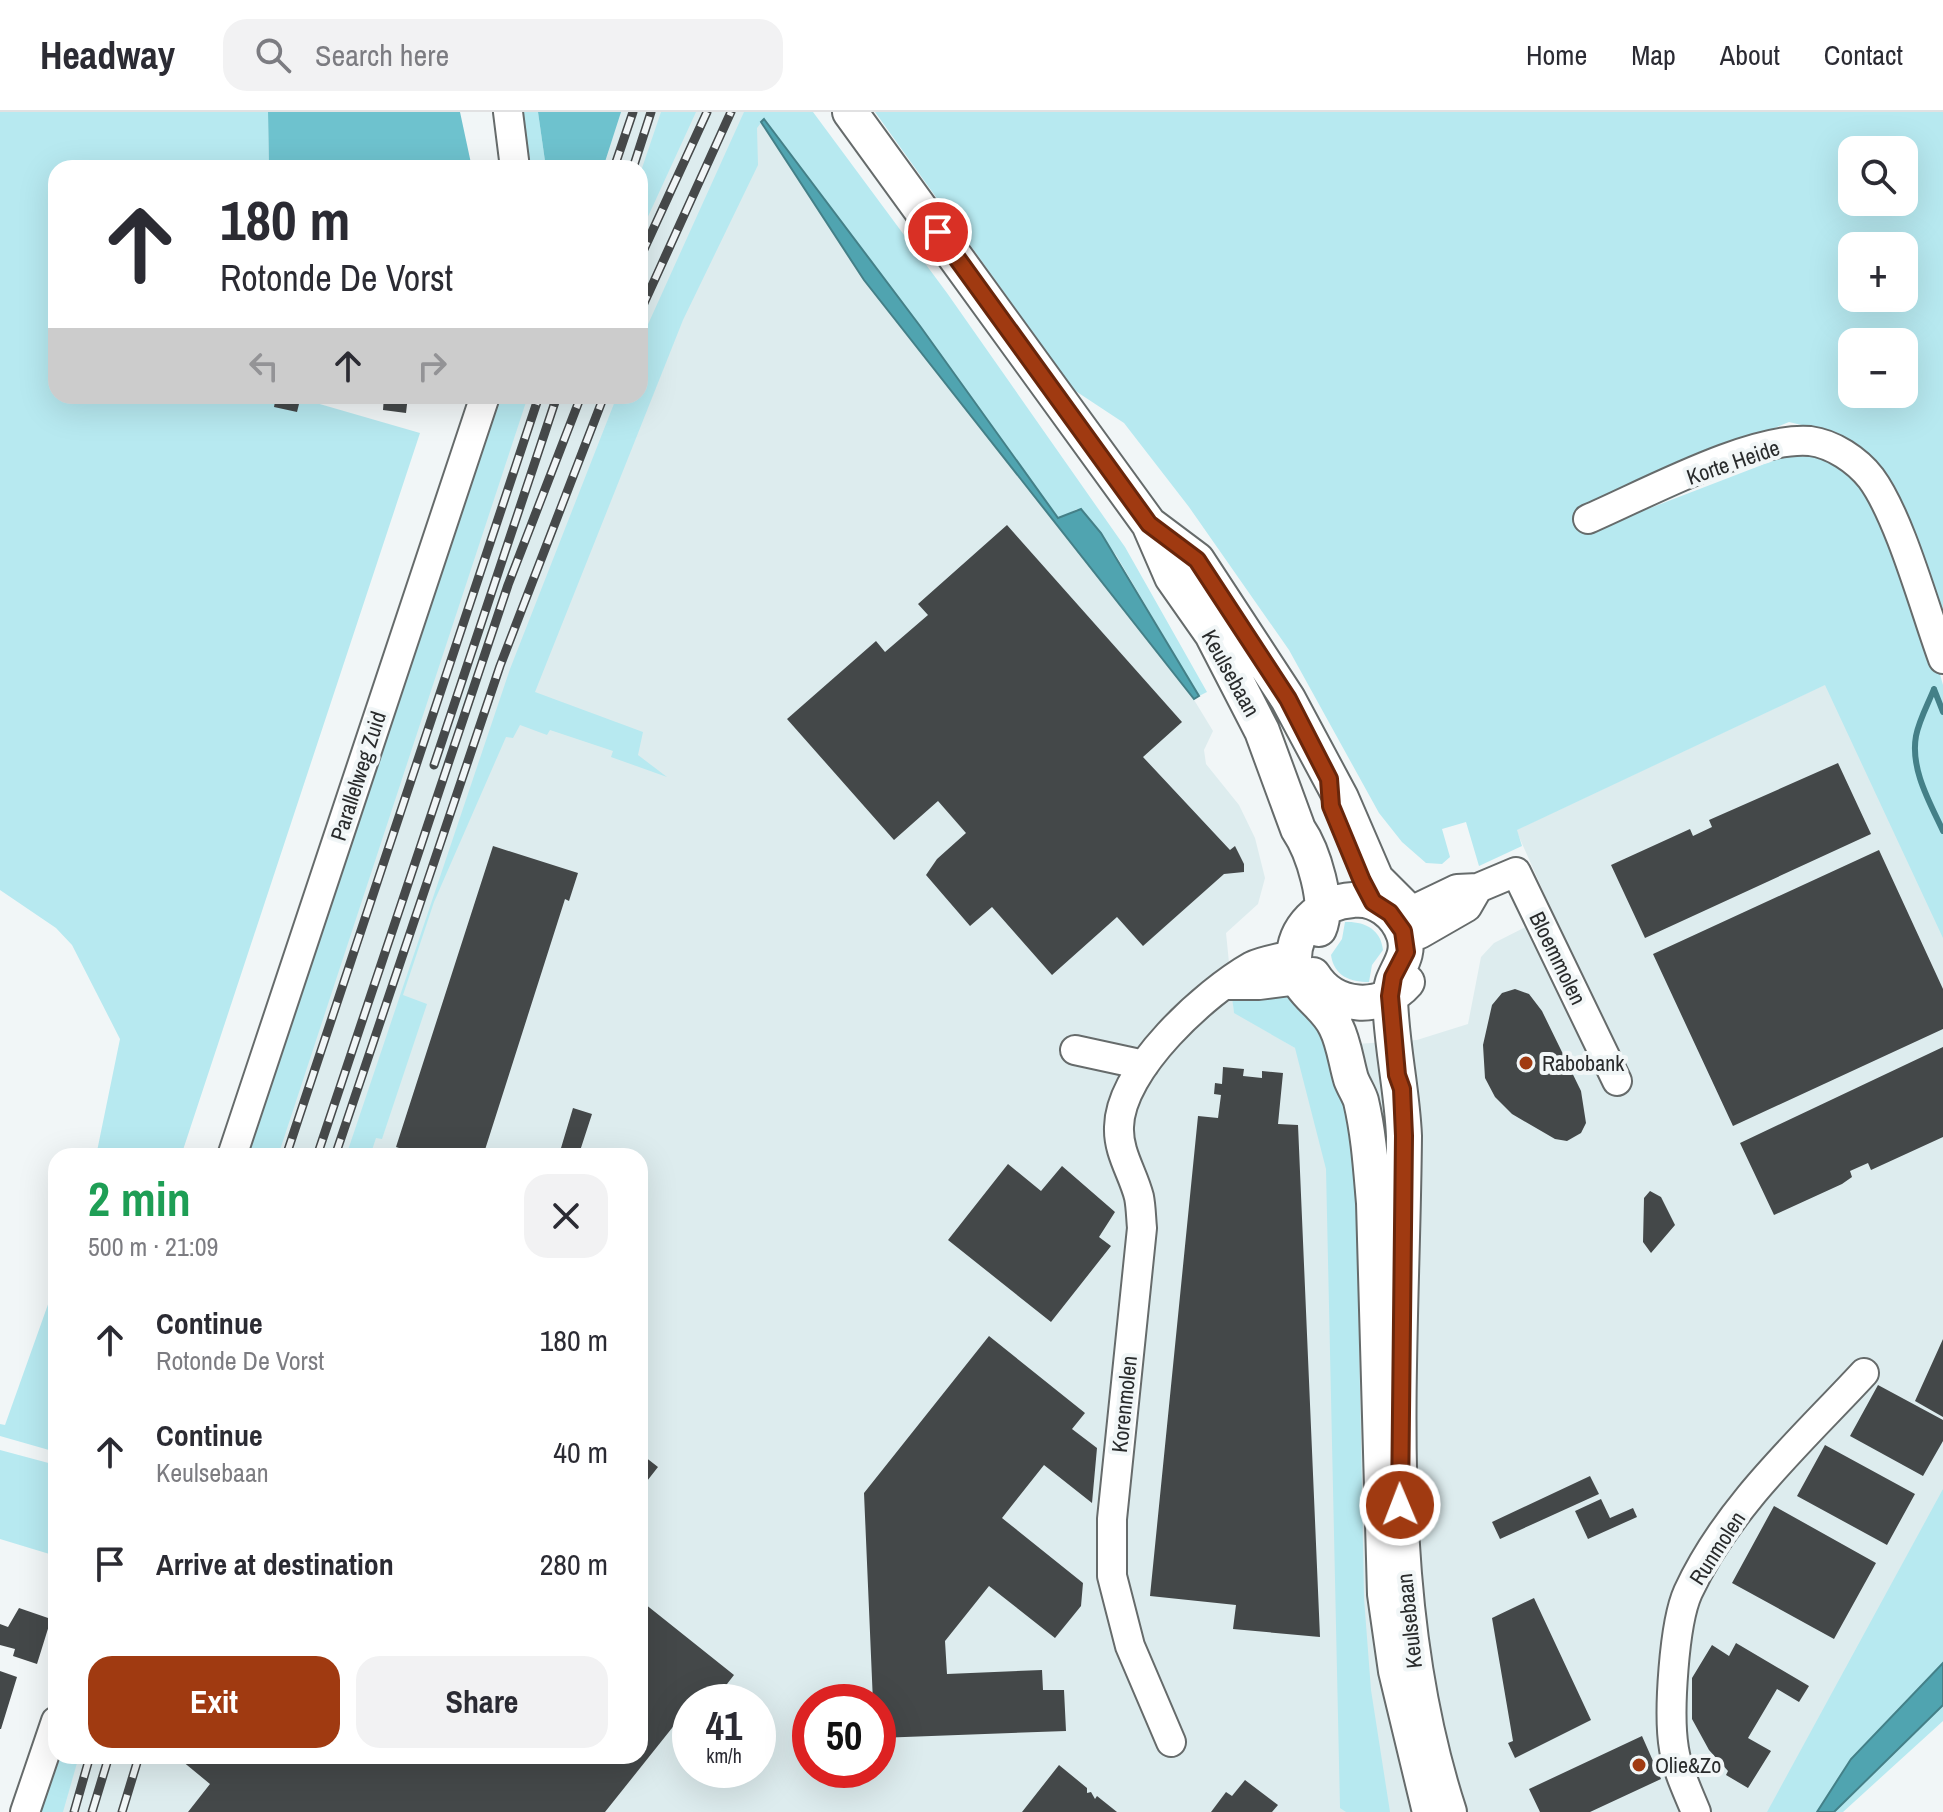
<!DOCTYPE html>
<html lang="en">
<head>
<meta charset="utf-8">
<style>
	:root { --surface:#fff; --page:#f2f2f3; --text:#2b2b33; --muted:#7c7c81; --line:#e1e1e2; --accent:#a03a11 }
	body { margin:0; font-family:"Archivo Narrow",sans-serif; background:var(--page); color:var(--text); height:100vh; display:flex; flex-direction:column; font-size:30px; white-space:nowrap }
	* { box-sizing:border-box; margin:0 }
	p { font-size:26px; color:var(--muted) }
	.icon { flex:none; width:44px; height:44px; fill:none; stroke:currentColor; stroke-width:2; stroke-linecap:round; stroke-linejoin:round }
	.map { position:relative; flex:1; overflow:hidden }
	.panel { position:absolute; left:48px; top:1036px; width:600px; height:616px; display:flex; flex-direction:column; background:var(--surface); border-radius:24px; box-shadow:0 8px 32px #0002 }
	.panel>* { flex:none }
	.guide { position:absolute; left:48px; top:48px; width:600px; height:244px; border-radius:24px; box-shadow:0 8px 32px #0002; background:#fff; color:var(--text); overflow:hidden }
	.tools { position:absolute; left:1838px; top:24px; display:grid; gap:16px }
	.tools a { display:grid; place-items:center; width:80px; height:80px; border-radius:16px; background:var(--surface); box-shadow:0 8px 32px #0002; font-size:40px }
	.speed { position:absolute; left:672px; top:1572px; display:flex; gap:16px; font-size:40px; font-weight:700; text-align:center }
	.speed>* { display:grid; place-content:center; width:104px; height:104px; border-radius:50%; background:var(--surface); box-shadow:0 8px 32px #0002; line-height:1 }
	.speed small { font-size:20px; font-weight:400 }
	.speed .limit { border:12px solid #d22; background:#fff; color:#111 }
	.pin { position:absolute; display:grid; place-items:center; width:68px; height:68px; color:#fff; margin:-34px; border:4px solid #fff; border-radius:50%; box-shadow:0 2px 8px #0007 }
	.me { position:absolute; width:88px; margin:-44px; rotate:359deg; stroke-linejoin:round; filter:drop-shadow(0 0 6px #0008) }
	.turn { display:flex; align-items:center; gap:28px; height:168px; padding:0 40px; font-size:36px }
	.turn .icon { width:104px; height:104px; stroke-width:2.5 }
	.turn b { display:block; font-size:56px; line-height:68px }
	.lanes { display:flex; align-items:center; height:76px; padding:0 40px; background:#0003; justify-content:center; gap:40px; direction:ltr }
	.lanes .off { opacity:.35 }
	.round { display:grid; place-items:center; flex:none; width:84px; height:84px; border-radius:24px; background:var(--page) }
	.head { display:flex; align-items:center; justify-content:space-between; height:136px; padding:0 40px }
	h1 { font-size:48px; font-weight:700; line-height:60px; color:#1e9e55 }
	.primary-button { display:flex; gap:16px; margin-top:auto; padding:16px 40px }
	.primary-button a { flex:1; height:92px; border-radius:24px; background:var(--accent); color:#fff; font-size:32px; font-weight:700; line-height:92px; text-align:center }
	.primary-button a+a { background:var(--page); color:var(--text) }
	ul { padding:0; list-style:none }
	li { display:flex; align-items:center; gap:24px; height:112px; padding:0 40px }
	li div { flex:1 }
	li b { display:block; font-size:30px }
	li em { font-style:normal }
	header { display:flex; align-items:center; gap:48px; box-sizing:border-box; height:112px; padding:0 40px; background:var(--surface); border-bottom:2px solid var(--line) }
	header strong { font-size:38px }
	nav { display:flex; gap:44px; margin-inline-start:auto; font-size:28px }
	.search { width:560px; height:72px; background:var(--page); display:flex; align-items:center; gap:20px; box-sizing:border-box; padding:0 28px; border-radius:24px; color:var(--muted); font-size:30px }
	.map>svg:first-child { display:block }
</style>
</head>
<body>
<header>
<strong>Headway</strong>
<div class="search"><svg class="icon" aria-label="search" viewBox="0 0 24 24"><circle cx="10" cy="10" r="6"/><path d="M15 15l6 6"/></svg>Search here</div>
<nav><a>Home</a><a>Map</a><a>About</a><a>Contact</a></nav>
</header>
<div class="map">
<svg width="1943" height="1700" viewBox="0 0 1943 1700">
	<rect width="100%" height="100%" fill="#f1f6f7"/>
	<path fill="#ddecee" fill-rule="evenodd" d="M590 0H764L761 10 864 168 1185 573 1213 619 1204 638 1206 652 1239 693 1255 726 1265 766 1258 792 1226 821 1234 900 1295 936 1417 928 1468 912 1481 845 1494 831 1553 801 1516 718 1837 567 1943 797V1472L1813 1700H58L75 1644H640V1044H255L507 284H640V56H570ZM690 1590H758V1658H690ZM810 1590H878V1658H810Z"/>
	<path fill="#b7e9f0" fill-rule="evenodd" d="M0 0H268L269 56H56V284H292L420 321 181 1044H96L120 927 72 833 56 816 0 778Z
		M519 0H538L546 56H525Z
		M661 0H696L640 122V62Z
		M744 0H813L947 181 1125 435 1207 580 1199 584 1116 443 1077 397 1059 407 920 214 764 7 757 16 758 53 683 208 535 580 643 620 638 643 667 665 611 645 613 639 550 618 547 623 520 613 513 626 506 625 434 790 403 883 427 892 382 1027 376 1026 370 1044H346L510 557 617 284H640V230Z
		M875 0H1943V512L1883 358 1869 343 1835 321 1789 310 1578 396 1588 420 1785 344 1825 345 1851 357 1874 391 1933 537 1943 573V826L1825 573 1517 718 1522 734 1479 754 1466 710 1442 717 1450 745 1442 752 1426 751 1402 730 1379 701 1289 538 1189 395 1124 311 1074 278ZM1852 38H1904V90H1852ZM1852 134H1904V186H1852ZM1852 230H1904V282H1852Z
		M495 284H528L278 1044H241Z
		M1345 810C1364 809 1381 817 1383 838L1372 853 1369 870C1350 870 1334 864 1331 843L1342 827Z
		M1292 880 1321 902 1355 1018 1364 1486 1371 1578 1390 1700H1346L1340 1696 1326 1057 1295 936 1234 901 1232 885Z
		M56 1170V1340L0 1324V1312L5 1313Z
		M0 1338 56 1353V1444L0 1427Z
		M1943 1377V1551L1851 1647 1817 1700H1767Z
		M1943 1593V1609L1843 1700H1834Z
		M61 1644H79L63 1700H37Z"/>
	<path fill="#6ec2ce" d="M268 0H460L472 56H269Z
		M538 0H621L603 56H546Z"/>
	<path fill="#50a4b0" stroke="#448088" stroke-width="2" d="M764 7 920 214 1058 406 1081 397 1101 421 1199 584 1194 587 864 168 761 10Z
		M1943 1551V1593L1834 1700H1817L1851 1647Z"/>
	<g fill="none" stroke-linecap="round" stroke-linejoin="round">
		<path stroke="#448088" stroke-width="6" d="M1934 577C1928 592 1919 608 1916 624 1910 657 1930 691 1943 719
			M1934 577 1943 600"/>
	</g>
	<path fill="#444849" d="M276 284H301L297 300 274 295Z
		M384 284H408L406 301 383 298Z
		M1007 413 1182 610 1143 645 1230 738 1235 734 1244 752V760L1224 762 1143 834 1117 805 1052 863 992 795 970 814 926 763 937 747 966 721 938 689 894 728 787 607 876 529 885 540 928 503 918 492Z
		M1838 651 1871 722 1645 826 1611 753 1690 717 1693 724 1712 715 1709 708Z
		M493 734 578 761 569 789 565 787 483 1044H410L411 1040 396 1035Z
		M1879 738 1943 877V917L1733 1014 1653 842Z
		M1515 877 1529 882 1542 899 1581 979 1586 1011 1581 1021 1567 1029 1555 1027 1512 1002 1495 985 1485 966 1483 933 1492 893 1502 881Z
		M1943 935V1025L1871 1058 1868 1051 1850 1059 1852 1065 1842 1072 1774 1103 1740 1031Z
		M1223 955 1244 957 1243 964 1262 966V959L1283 961 1278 1012 1298 1013 1320 1525 1233 1517 1236 1493 1150 1484 1198 1004 1218 1006 1221 983 1214 982 1215 971 1222 972Z
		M573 996 592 1002 579 1042 561 1036Z
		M1008 1052 1041 1079 1062 1054 1115 1100 1099 1125 1111 1134 1051 1210 948 1128Z
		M1650 1079 1661 1085 1675 1113 1651 1141 1643 1130 1644 1086Z
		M989 1224 1085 1301 1072 1317 1097 1336 1092 1391 1044 1353 1002 1406 1083 1471 1081 1494 1055 1526 989 1474 945 1529 947 1562 1042 1558 1043 1578H1064L1066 1619 878 1626V1590H873L864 1381Z
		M1943 1227V1305L1915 1289Z
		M1878 1273 1943 1308V1329L1923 1364 1850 1324Z
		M1825 1333 1915 1382 1887 1433 1797 1384Z
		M640 1341 658 1355 640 1378Z
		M1590 1364 1599 1382 1500 1427 1492 1410Z
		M1601 1387 1610 1406 1633 1396 1637 1405 1588 1427 1575 1399Z
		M1774 1394 1876 1451 1834 1527 1732 1471Z
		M1534 1486 1591 1608 1515 1646 1508 1631 1513 1629 1492 1506Z
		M640 1488 734 1563 713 1590H690V1606L684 1601 605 1700H188L210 1672 176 1644H640Z
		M19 1496 51 1507 37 1552 13 1544 15 1537 0 1533V1512L8 1515Z
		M1736 1531 1809 1574 1799 1590 1777 1577 1748 1626 1771 1639 1748 1676 1726 1663 1728 1659 1709 1638 1692 1607V1566L1712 1533 1729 1544Z
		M0 1559 17 1565 1 1617H0Z
		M1642 1624 1661 1667 1590 1700H1540L1529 1677Z
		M1059 1653 1087 1676V1681L1091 1680 1095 1687 1097 1684 1117 1700H1022Z
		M1245 1668 1278 1693 1272 1700H1211L1226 1680 1232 1684Z"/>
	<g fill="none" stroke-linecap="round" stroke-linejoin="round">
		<g stroke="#666b6b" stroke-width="32">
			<path id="minor" d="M508 0 515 56
				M1588 407C1644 383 1752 324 1810 329 1833 332 1857 348 1871 366 1900 405 1925 498 1943 547
				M1409 800 1457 777 1478 776 1516 760 1617 969
				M1420 822 1467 795 1478 776
				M1228 873H1259L1298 868
				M1075 938 1144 953
				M232 1044 485 284
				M1171 1630 1130 1534 1112 1464V1407L1142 1116C1141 1106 1141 1095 1139 1085 1133 1061 1118 1041 1119 1015 1120 957 1206 880 1252 854 1264 848 1281 846 1294 843
				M25 1700 56 1609
				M1696 1700C1688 1680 1677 1658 1674 1637 1668 1602 1674 1511 1688 1480 1727 1395 1802 1328 1864 1261"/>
		</g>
		<g stroke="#666b6b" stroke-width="38">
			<path id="major" d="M850 0 1149 412 1172 465 1212 522 1262 619 1298 717C1313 739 1330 792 1319 817
				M1149 412 1197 448 1288 587 1341 686 1376 767 1408 799
				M1313 863C1334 897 1381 900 1407 870
				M1430 1700 1396 1559 1385 1482 1374 1091C1371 1057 1369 1023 1361 989 1359 982 1354 975 1351 967 1346 950 1344 931 1336 915 1325 890 1296 881 1294 851 1292 816 1320 790 1353 788 1376 785 1397 802 1404 823 1412 848 1390 861 1390 885 1391 932 1402 977 1404 1024 1402 1249 1378 1482 1449 1700"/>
		</g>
		<use href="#minor" stroke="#fff" stroke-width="28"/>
		<use href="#major" stroke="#fff" stroke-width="34"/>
		<g stroke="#46494a" stroke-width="9">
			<path id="rail" d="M614 56 633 0
				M633 56 651 0
				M640 146 707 0
				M640 200 731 0
				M434 653 557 284
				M286 1044 539 284
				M317 1044 508 473 581 284
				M335 1044 500 554 604 284
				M74 1700 90 1644
				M92 1700 109 1644
				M122 1700 139 1644"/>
		</g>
		<use href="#rail" stroke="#f1f6f7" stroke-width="6" stroke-dasharray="18" stroke-linecap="butt"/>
	</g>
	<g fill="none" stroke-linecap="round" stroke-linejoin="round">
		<g stroke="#68260b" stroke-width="20">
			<path id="route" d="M938 120 1149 412 1197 448 1288 587 1329 667 1331 694 1362 769 1373 790 1390 801 1403 819 1406 840 1393 865 1390 884 1397 963 1402 977 1404 1024 1400 1393"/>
		</g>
		<use href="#route" stroke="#a03a11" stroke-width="14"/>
	</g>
	<g fill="#a03a11" stroke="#f1f6f7" stroke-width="3">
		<circle cx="1526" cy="951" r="8"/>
		<circle cx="1639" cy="1653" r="8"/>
	</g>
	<g text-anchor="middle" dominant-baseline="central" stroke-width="8" stroke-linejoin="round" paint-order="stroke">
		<g font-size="22" fill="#292b2c" stroke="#f1f6f7">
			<text transform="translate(1733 350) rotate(-19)">Korte Heide</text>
			<text transform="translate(1231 561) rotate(61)">Keulsebaan</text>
			<text transform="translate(358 664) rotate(-72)">Parallelweg Zuid</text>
			<text transform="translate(1558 846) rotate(64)">Bloemmolen</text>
			<text transform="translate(1124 1292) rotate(-84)">Korenmolen</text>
			<text transform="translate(1717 1436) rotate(-57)">Runmolen</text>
			<text transform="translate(1409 1509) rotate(-96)">Keulsebaan</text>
		</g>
		<g font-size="22" fill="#292b2c" stroke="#f1f6f7" text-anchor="start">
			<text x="1542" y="951">Rabobank</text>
			<text x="1655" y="1653">Olie&amp;Zo</text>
		</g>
	</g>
</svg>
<div class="tools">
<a><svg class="icon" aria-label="search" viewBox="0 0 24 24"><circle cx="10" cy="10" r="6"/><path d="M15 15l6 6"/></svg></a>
<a>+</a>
<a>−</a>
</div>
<div class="speed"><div>41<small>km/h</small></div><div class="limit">50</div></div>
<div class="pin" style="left:938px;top:120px;background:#d93025"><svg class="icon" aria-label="arrive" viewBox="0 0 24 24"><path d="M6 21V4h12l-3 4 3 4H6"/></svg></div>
<svg class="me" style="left:1400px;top:1393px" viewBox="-20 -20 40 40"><circle r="17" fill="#a03a11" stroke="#fff" stroke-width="3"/><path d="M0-11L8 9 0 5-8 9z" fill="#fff"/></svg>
<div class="guide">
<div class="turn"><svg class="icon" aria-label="ahead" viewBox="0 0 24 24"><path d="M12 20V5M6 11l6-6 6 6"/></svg><div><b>180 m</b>Rotonde De Vorst</div></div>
<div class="lanes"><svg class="icon off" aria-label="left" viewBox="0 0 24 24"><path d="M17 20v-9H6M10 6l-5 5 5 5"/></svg><svg class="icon" aria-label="ahead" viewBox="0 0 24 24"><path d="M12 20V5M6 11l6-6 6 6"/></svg><svg class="icon off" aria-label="right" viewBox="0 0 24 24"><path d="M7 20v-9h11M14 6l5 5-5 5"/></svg></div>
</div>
<section class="panel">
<div class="head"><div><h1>2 min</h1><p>500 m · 21:09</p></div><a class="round"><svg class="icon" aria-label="close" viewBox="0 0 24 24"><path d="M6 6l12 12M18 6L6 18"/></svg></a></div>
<ul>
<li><svg class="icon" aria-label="ahead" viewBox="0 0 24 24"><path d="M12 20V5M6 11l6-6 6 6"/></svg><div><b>Continue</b><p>Rotonde De Vorst</p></div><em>180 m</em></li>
<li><svg class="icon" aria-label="ahead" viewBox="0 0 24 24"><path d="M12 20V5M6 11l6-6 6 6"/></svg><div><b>Continue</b><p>Keulsebaan</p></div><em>40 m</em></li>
<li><svg class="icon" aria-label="arrive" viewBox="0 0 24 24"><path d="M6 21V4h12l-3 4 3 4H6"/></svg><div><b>Arrive at destination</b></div><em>280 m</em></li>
</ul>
<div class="primary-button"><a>Exit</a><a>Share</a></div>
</section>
</div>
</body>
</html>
